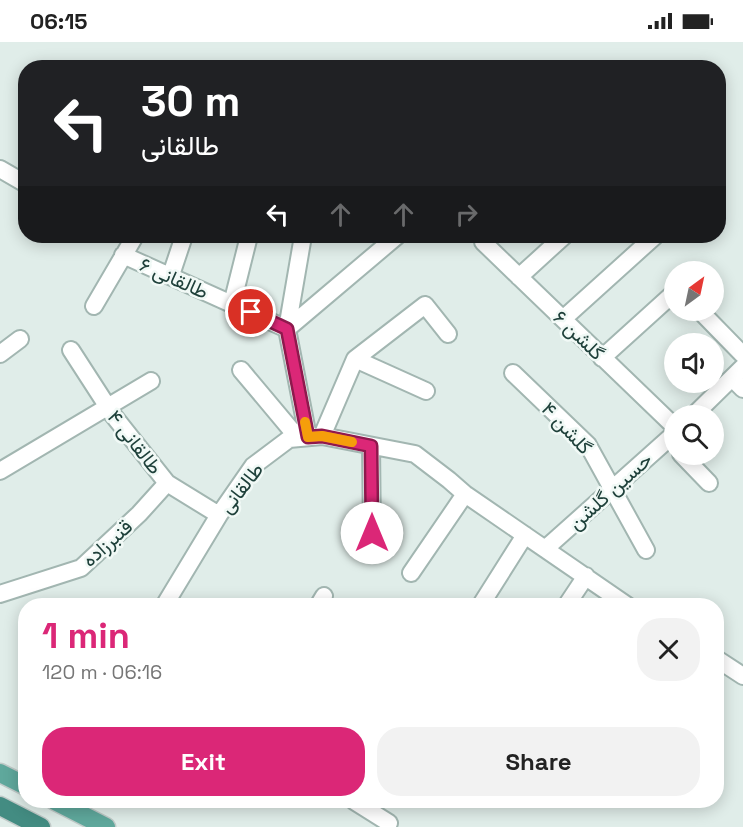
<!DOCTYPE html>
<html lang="en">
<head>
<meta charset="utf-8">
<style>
	:root { --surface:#fff; --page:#f2f2f2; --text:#222; --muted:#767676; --accent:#db2777 }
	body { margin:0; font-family:"Space Grotesk",Vazirmatn,sans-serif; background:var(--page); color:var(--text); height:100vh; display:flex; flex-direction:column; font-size:22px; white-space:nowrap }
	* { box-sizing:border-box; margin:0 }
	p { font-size:20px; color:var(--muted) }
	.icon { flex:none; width:33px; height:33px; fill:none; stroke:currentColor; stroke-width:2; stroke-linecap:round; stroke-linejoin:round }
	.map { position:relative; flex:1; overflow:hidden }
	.details { position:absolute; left:18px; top:556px; width:706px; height:210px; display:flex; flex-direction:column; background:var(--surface); border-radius:24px; box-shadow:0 3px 15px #0003 }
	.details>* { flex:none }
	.hud { position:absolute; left:18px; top:18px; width:708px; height:183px; border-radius:24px; box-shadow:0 3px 15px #0003; background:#202124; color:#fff; overflow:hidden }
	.needle { width:39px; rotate:33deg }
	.tools { position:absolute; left:664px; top:219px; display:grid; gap:12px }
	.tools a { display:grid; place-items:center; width:60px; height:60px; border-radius:50%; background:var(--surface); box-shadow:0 3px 15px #0003; font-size:30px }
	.pin { position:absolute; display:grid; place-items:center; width:51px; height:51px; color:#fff; margin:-26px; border:3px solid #fff; border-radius:50%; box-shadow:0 2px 6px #0007 }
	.me { position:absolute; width:66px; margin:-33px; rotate:0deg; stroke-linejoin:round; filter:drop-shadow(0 0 4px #0008) }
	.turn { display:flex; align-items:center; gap:21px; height:126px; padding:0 24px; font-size:27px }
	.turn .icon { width:78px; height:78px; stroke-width:2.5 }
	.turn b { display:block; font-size:42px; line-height:51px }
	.lanes { display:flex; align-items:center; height:57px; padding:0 24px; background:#0003; justify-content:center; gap:30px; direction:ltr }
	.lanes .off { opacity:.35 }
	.round { display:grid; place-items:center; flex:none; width:63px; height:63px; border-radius:24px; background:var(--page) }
	.summary { display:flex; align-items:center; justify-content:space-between; height:102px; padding:0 24px }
	h1 { font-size:36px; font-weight:700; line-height:45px; color:var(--accent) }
	.action { display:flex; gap:12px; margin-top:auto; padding:12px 24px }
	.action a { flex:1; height:69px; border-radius:24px; background:var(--accent); color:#fff; font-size:24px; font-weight:700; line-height:69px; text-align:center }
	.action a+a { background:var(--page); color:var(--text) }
	.status { display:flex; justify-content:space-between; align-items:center; height:42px; padding:0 30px; background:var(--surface); direction:ltr }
	.status svg { height:16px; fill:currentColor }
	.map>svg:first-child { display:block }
</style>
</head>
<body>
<div class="status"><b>06:15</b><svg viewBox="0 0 49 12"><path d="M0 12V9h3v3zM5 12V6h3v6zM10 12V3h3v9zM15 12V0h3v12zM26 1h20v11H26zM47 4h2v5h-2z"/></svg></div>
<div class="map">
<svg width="743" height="785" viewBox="0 0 743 785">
	<rect width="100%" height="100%" fill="#e0ede9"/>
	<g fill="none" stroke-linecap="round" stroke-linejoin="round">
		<g stroke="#a2b6b1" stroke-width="20">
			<path id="minor" d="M0 127 26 142
				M483 200 675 385
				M123 213 287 287 308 395
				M171 233 184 194
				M519 235 564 194
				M232 262 249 194
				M94 264 135 194
				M704 273 743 313
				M563 277 655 194
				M287 287 397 194
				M287 287 303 194
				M71 308 113 373 167 441 219 473
				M0 312 20 297
				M602 316 675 250
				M355 317 426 349
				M241 328 298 396
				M513 331 588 403 646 508
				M732 336 743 347
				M693 374 743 325
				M322 394 355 317 425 263 448 292
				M371 404 372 491
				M681 412 709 441
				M0 429 151 339
				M545 507 675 391
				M411 531 465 452
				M0 552 81 526 139 472 167 441
				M482 561 525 493
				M164 564 219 473 253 424 289 397 322 394 415 412 449 438 465 452 628 564
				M318 564 324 554
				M566 564 586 534
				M717 617 743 634
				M354 759 389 781"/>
		</g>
		<g stroke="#c0cac8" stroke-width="21">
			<path id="primary" d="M0 731 26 744
				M55 759 106 785"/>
		</g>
		<g stroke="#c0cac8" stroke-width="21">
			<path id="trunk" d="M0 764 41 785"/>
		</g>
		<use href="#minor" stroke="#fff" stroke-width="16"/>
		<use href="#primary" stroke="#5fa89c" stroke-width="18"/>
		<use href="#trunk" stroke="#438c82" stroke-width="18"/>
	</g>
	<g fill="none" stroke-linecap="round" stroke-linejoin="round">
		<g stroke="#8e194d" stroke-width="15">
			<path id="route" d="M251 270 287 287 308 395 322 394 371 404 372 491"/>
		</g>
		<use href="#route" stroke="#db2777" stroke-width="10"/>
		<path stroke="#f59e0b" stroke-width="10" d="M305 380 308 395 322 394 352 400"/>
	</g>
	<g text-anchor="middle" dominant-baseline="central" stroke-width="5" stroke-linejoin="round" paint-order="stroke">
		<g font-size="20" fill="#1e403a" stroke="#f1f9f6">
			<text transform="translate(174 236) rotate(24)">طالقانی ۶</text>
			<text transform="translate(579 293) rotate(44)">گلشن ۶</text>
			<text transform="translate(567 386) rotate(47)">گلشن ۴</text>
			<text transform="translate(135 400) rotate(52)">طالقانی ۴</text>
			<text transform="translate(241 446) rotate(-52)">طالقانی</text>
			<text transform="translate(610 449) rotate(-42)">حسین گلشن</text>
			<text transform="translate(107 501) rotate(-42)">قنبرزاده</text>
		</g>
	</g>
</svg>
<div class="tools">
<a><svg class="needle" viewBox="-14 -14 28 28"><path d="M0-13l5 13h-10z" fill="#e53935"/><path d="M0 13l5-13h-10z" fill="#767676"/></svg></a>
<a><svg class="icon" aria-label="sound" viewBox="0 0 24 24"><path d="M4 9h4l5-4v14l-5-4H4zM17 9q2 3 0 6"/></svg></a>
<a><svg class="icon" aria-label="search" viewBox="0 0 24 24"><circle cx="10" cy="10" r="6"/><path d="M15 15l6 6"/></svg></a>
</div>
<div class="pin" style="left:251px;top:270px;background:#d93025"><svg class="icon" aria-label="arrive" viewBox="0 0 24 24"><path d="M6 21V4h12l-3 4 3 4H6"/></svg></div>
<svg class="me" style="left:372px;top:491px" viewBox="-20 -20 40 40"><circle r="19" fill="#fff"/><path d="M0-13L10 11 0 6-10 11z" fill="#db2777"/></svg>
<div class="hud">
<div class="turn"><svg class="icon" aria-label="left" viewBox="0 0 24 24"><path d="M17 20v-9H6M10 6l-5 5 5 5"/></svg><div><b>30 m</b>طالقانی</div></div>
<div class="lanes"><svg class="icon" aria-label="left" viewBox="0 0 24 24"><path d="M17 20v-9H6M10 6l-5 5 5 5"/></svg><svg class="icon off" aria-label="ahead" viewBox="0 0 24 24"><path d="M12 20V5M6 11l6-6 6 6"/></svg><svg class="icon off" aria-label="ahead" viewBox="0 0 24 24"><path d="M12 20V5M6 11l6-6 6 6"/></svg><svg class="icon off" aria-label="right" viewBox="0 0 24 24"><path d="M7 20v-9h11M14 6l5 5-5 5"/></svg></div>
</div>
<section class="details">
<div class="summary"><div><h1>1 min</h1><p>120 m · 06:16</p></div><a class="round"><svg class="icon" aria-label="close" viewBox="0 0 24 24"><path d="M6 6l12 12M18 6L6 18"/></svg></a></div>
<div class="action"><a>Exit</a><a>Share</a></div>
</section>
</div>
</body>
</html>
